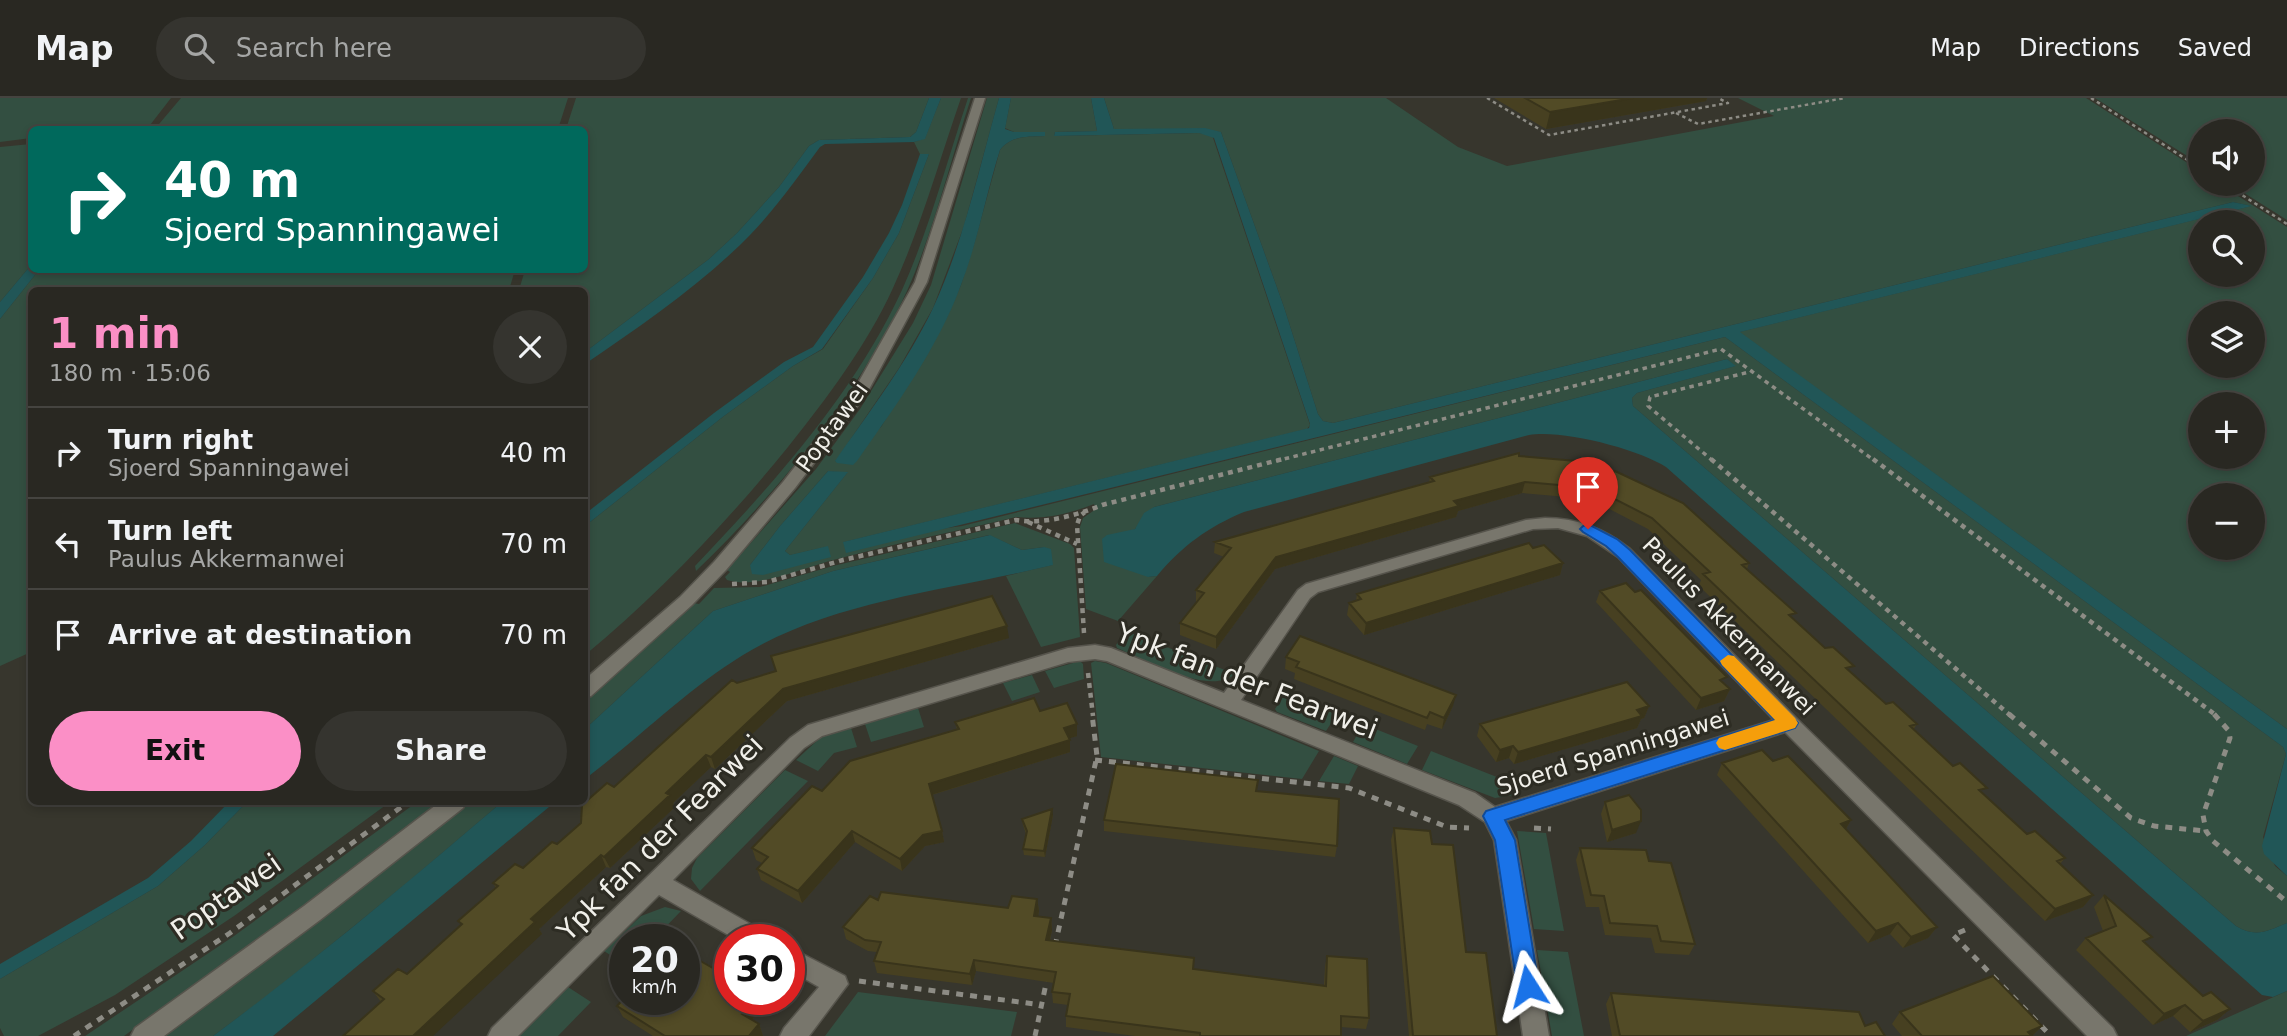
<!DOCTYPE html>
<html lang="en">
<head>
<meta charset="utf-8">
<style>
	:root { --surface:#292822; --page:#35342f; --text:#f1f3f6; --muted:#a5a6a5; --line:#454440; --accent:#fb8fc6 }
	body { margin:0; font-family:"DejaVu Sans",sans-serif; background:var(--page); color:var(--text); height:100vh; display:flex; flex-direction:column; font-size:26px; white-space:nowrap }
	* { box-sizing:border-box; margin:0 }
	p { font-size:23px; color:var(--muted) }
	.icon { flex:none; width:38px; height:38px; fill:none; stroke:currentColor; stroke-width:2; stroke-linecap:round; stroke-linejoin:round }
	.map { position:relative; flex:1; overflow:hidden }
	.details { position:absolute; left:28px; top:189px; width:560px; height:518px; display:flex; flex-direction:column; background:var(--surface); border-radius:10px; box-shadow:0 4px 10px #0003,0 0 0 2px var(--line) }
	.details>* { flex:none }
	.guide { position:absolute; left:28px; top:28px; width:560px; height:147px; border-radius:10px; box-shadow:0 4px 10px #0003,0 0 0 2px var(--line); background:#00695c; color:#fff; overflow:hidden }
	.buttons { position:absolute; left:2188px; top:21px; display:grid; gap:14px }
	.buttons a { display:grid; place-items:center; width:77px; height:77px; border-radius:50%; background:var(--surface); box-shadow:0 4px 10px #0003,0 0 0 2px var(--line); font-size:35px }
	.speed { position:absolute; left:609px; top:826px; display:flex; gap:14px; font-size:35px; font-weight:700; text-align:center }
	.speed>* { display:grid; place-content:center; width:91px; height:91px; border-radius:50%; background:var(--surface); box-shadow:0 4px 10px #0003,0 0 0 2px var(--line); line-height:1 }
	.speed small { font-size:18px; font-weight:400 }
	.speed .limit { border:10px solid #d22; background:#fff; color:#111 }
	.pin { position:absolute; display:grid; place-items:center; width:60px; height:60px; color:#fff; margin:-72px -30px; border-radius:50% 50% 50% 0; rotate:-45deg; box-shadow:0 0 7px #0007 }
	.pin .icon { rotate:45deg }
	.me { position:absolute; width:77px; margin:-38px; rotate:351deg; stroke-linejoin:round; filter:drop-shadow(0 0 5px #0008) }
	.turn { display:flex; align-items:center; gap:24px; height:147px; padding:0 21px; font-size:32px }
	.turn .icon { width:91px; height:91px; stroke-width:2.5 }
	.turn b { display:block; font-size:49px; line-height:60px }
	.round { display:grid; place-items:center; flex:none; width:74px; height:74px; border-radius:37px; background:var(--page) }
	.summary { display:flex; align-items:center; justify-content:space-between; height:119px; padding:0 21px }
	h1 { font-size:42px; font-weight:700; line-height:52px; color:var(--accent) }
	.cta { display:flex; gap:14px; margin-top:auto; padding:14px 21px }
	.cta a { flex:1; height:80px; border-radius:42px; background:var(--accent); color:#111; font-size:28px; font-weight:700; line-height:80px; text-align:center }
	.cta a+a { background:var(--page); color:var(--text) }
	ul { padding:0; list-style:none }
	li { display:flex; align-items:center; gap:21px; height:91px; padding:0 21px; border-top:2px solid var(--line) }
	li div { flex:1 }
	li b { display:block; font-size:26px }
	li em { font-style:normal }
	header { display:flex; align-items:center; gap:42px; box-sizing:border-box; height:98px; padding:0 35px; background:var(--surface); border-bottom:2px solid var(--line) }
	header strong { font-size:33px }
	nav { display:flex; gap:38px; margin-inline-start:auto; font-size:24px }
	.search { width:490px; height:63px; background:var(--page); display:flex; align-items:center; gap:18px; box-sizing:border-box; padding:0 24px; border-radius:38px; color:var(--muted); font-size:26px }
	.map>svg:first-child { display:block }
</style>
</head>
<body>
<header>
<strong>Map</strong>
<div class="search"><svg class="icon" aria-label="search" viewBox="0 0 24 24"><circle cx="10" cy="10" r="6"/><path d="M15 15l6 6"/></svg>Search here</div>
<nav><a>Map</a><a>Directions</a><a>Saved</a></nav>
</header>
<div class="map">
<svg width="2287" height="938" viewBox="0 0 2287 938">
	<rect width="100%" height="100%" fill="#37362d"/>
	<path fill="#334f41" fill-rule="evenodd" d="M0 0H171L147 31 32 32 31 40 0 44Z
		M181 0H568L558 31 154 32Z
		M576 0H929L916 34 910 39 819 42 809 48 779 89 737 135 709 161 585 254 584 192H519L525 172H584V32L566 31Z
		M941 0H961C939 63 921 129 893 190 867 247 827 300 788 349 727 424 660 495 585 557V428L724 318 793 268 823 251 873 180 899 135 929 56H920L914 44 925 40Z
		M968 0H971C951 61 933 135 907 193 859 296 777 395 696 473L695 468C773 386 854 296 902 192 929 132 947 63 968 0Z
		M987 0H999L964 128 933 210 899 270 835 364 881 329 946 221 961 187 975 143 1000 52C1012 37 1027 39 1045 38L1044 34H1014L1005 30 1011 0H1091L1097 33 1055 34 1054 38 1199 35 1212 37 1310 327 1307 331 844 444 962 428 1725 239 2283 649 2286 656 2263 739 2275 768 2287 778V825C2267 833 2256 840 2236 828L1633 308 1632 300 1637 295 1735 268 1727 261 1154 409 1135 431 1130 434 1148 479 1157 478 1118 523 1086 511 1080 429 1083 420 1096 411 1094 406C1068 416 1044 422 1016 419 957 433 897 445 837 461 807 468 757 492 727 482L725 479 730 474 727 472 816 371 860 311 913 225 931 187ZM828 373 847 375 785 453 790 457 828 448 750 467 780 428Z
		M1104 0H1386L1458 49 1507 68 1774 18 1738 0H2086L2200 73V86H2219L2287 129V631L1739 234 2251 108 2233 104 1333 325 1323 323 1318 316 1284 209 1221 34 1114 31ZM2200 124H2252V177H2200ZM2200 215H2252V268H2200ZM2200 306H2252V359H2200ZM2200 397H2252V450H2200Z
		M2095 0H2287V122L2230 86H2252V33H2200V66Z
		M31 46V167L0 204V49Z
		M39 172H515L509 192H32L31 554 0 568V221Z
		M1015 425 1070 446 1074 450 1080 539 1041 549 1006 478 1052 467 1044 449 1022 452 989 437 833 473 713 513 585 631 584 605 693 505 699 506 714 490 760 489 833 468Z
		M1126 533 1235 576C1210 599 1144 561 1117 550L1116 547Z
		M1080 563 1083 566 1084 581 1054 590 1045 573Z
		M1095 563 1106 565 1319 653 1302 681 1101 659 1091 565Z
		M1032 577 1040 594 1012 603 1003 585Z
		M1285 596 1337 616 1326 633 1277 614 1275 611Z
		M918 610 924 629 871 644 865 626Z
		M1363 626 1418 648 1407 666 1353 644Z
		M851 630 857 649 834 655 818 673 796 662 821 639Z
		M1431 653 1512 685 1521 696 1495 700 1422 672Z
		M1334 658 1358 668 1349 686 1319 683Z
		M785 672 808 683 700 793 691 781 692 770 697 760Z
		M247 704H390L234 818 115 897 38 938H4L0 930V881L158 788 205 747Z
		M417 704H439L303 808 124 938H85L234 838Z
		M470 704H502L408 784 274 893 213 938H165L308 832Z
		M1517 733 1546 735 1564 833 1534 831Z
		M665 809 681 813 653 842H625L624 866 604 853 641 818Z
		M1537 852 1568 854 1584 938H1552Z
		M568 889 591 904 558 938H519Z
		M2287 893V938H2186Z
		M858 894 1017 914 1011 938H825Z"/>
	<path fill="#215657" d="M929 0H941L925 41 914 44 825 46 820 49C798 79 776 110 750 137 701 187 642 227 585 266V254L709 161 737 135 779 89 809 48 819 42 910 39 916 34Z
		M999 0H1011L1005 31 1014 34H1045V38C1027 39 1012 37 1000 52 986 96 978 143 961 187 938 250 895 309 857 363L853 367 837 365 835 363C869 314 907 265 933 210 964 143 979 70 999 0Z
		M1091 0H1104L1114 31 1205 30 1221 34 1284 209 1318 316 1323 323 1333 325 2233 104 2252 108 1740 234 2287 631V778L2264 756 2262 748 2286 656 2283 649 1725 239 846 455 843 444 1309 330 1310 326 1214 40 1199 35 1054 38 1055 34 1097 33Z
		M920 56H929L899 135 873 180 822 251 793 268 724 318 585 428V416L714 315 784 264 813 249 863 179 889 135 902 107Z
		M31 167 32 172H39L0 221V204Z
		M1727 261 1736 268 1637 295 1632 300 1633 308 2236 828C2256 840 2267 833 2287 825V893L2273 899 2262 897 1666 369C1639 351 1561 331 1529 337L1244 414C1208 429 1182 448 1157 478L1148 479 1104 464 1102 441 1107 437 1135 431 1144 415 1154 409Z
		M828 373 848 374 785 453 790 457 828 448 831 459 763 477 752 476 750 467 780 428Z
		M990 437 1022 452 1044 449 1051 451 1053 467C952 492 833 502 743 557 686 592 638 641 585 681V631L713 513 833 473Z
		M229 704H247L205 747 158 788 0 881V866L148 780 191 743Z
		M502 704H555L273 938H213C313 864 408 784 502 704Z"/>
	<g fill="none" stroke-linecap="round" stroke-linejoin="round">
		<g stroke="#56544c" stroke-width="3">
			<path id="street" d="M1545 420C1578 420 1605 431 1630 451L1796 620 2113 930 2117 938H2087L1785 634 1506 723 1516 742 1549 938H1523L1494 742 1485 724 1459 707 1107 563 1095 561 1068 564 822 638 804 650 673 782 766 835 770 842H737L659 797 518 938H488L492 930 790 640 808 627 1068 550 1095 547 1111 550 1224 595 1298 492 1306 486 1526 422ZM1558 430 1587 438 1618 459 1774 622 1495 709 1475 695 1241 602 1310 500 1318 494 1533 431Z
				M789 849 845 878 848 886 809 938H780L784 930 819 889 789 872Z"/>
		</g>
		<g stroke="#56544c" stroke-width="3">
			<path id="secondary" d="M975 0H985L927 184 867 295 795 390 726 472 692 507 591 598 584 600V582L680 499 714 464 783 384 853 294 915 184Z
				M440 704H466L463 710 320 822 164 938H131L135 930 304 808Z"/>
		</g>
		<path stroke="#8d8c85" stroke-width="2.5" stroke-dasharray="3.5 3.5" stroke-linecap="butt" d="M1487 0 1549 37 1728 5 1718 0
			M2091 0 2200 70
			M1676 15 1698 26 1845 0
			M2225 86 2287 126"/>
		<path stroke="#8d8c85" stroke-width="3.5" stroke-dasharray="4.5 4.5" stroke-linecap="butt" d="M1276 363 1721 251 1875 363
			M1713 363 1648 308 1650 299 1753 273"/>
		<path stroke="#8d8c85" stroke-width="4.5" stroke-dasharray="5 5" stroke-linecap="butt" d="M1711 361 2011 618
			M1873 361 2217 618
			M1028 424 1077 446
			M732 486 767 484 843 462 1016 422C1042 427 1078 417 1102 407L1283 361
			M1084 535 1077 427 1080 418 1085 414
			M1088 575 1093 618"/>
		<path stroke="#8d8c85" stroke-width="5" stroke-dasharray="7 7" stroke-linecap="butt" d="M2009 616 2131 720 2154 728 2205 733
			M2214 616 2229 633 2230 640 2203 717 2206 733 2213 743 2287 804
			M1095 662 1349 690 1447 729 1469 730
			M1534 730 1551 731
			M1965 832 1953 837 2051 938
			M1055 848 1097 658 1092 616
			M859 883 1042 907
			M74 938 230 835 408 704
			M1035 938 1047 881"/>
		<use href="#street" fill="#78766c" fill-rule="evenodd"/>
		<use href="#secondary" fill="#78766c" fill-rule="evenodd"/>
	</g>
	<path fill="#474021" d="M1494 0H1707L1706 3 1546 31Z
		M1519 358 1593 390 1749 465 1747 471 1793 521 1886 606 1917 626 1913 632 2027 736 2065 760 2060 766 2093 797 2083 809 2045 823 1699 488 1701 482 1648 431 1590 401 1522 395 1458 413 1456 419 1275 471 1216 551 1180 537V525L1197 504H1196V492L1224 459 1214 455 1215 444 1429 385 1430 379Z
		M1533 450 1563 465 1560 477 1364 537 1347 517 1349 505 1356 503 1357 496Z
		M1600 493 1724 586 1730 591 1724 603 1696 612 1596 504Z
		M1009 540 787 603 715 671 711 669 673 705 675 709 610 770 606 769 539 831 542 836 381 904 373 893 407 876 461 827 458 823 496 790 493 785 523 770 557 746 581 725 614 689 737 585Z
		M1286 559 1453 608 1442 631 1427 626 1425 632 1294 581 1295 575 1285 571Z
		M1649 608 1644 620 1641 621 1637 630 1514 666 1509 660 1496 664 1477 638 1480 626Z
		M1040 613 1077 626V638L1069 640 1070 654 932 697 942 733 944 744 925 748 902 773 855 744 802 805 761 782 757 771 762 765 756 762 752 750 822 693 957 632 955 624Z
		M1773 663 1851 722 1846 731 1937 829 1928 840 1903 850 1890 836 1868 845 1717 677 1722 665Z
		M1256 693 1337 748 1335 759 1104 733V722Z
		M1605 704 1636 735 1607 744 1601 716Z
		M1053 717 1045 759 1024 757 1023 751 1026 736 1023 727 1022 721Z
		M1394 730 1432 746 1466 854 1497 938H1409L1391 742Z
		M1580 750 1695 846 1689 857 1655 855 1651 840 1605 837 1599 809H1586L1576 762Z
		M2104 797 2146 845 2203 898 2230 911 2217 922 2190 934 2173 918 2153 927 2076 852 2086 840 2103 833 2094 809Z
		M1037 801 1039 813 1038 818 1051 820 1052 832 1050 842 1194 871 1324 887 1325 869 1327 858 1369 920 1366 931 1341 929V938H1135L1066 929V918L1068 907 1053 905 1052 894 1054 885 976 873 972 887 877 875 874 863 877 854 868 853 846 841 843 829 878 802 1008 810Z
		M1611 895 1865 928 1885 938H1612L1606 906Z
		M730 901H760L763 909 752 922 759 926 763 938H653L623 919 617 908Z
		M1900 914 2042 928 2032 938H1902L1892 926Z"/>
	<path fill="#39341b" d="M1633 0H1707L1706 3 1546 31 1550 14Z
		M1525 384 1522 395 1458 413 1456 419 1275 471 1216 551V539L1276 459 1454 403Z
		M1563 465 1560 477 1364 537 1366 525Z
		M1007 528 1009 540 787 603 715 671 711 659 783 591Z
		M1730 591 1724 603 1696 612 1701 600Z
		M1456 597 1453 608 1442 631 1444 620Z
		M1649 608 1644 620 1641 621 1637 630 1514 666 1518 654Z
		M1077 626V638L1064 642V630Z
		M1070 642V654L931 697 929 686Z
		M1513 648 1509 660 1496 664 1500 652Z
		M706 657 711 669 673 705 675 709 610 770 604 759 666 695Z
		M1052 711 1053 717 1045 759 1044 753Z
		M1851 722 1844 734 1841 726Z
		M1641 723 1636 735 1607 744 1612 732Z
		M852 733 855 744 802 805 798 793Z
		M942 733 944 744 925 748 902 773 900 761 923 737Z
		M601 757 606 769 539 831 542 836 433 938H413L531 821Z
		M2093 797 2083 809 2045 823 2055 811Z
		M1037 801 1039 813 1036 830 1034 818Z
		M1051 820 1052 832 1047 853 1046 842Z
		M1898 825 1890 836 1868 845 1876 833Z
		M1937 829 1928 840 1903 850 1911 839Z
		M974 862 976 873 972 887 970 876Z
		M755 901H760L763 909 747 927 742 916Z
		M2185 907 2173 918 2153 927 2164 916Z
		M2230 911 2217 922 2190 934 2203 923Z
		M759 926 763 938H749Z
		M2042 928 2032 938H2024L2028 934Z"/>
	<path fill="#524b26" stroke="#39341b" stroke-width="2" d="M1525 0H1633L1550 14Z
		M1519 355V358L1588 364 1593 390 1525 384 1454 403 1459 408 1276 459 1216 539 1180 525 1204 495 1196 492 1231 450 1215 444 1434 383 1430 379Z
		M1615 373 1683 405 1749 465 1742 467 1796 515 1789 517 1825 550 1833 549 1854 568 1846 570 1886 606 1893 604 1917 626 1910 628 1953 668 1960 665 1987 690 1979 692 2027 736 2035 733 2065 760 2057 763 2093 797 2055 811 1703 476 1710 474 1652 420 1593 390Z
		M1529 445 1533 450 1544 447 1563 465 1366 525 1349 505 1361 501 1357 496Z
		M1626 485 1635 494 1641 492 1727 579 1720 582 1730 591 1701 600 1600 493Z
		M992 498 1007 528 783 591 711 659 706 657 666 695 670 697 604 759 601 757 531 821 535 824 413 938H343L384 901 373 893 398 871 407 876 462 826 458 823 498 788 493 785 515 766 523 770 552 744 557 746 581 725 582 707 607 685 614 689 732 582 737 585 776 573 771 558Z
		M1300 538 1456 597 1444 620 1430 614 1427 620 1296 569 1299 564 1286 559Z
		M1627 584 1649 608 1637 612 1642 618 1518 654 1513 648 1500 652 1480 626Z
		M1034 600 1040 613 1067 605 1077 626 1064 630 1070 642 929 686 942 733 923 737 900 761 852 733 798 793 757 771 768 759 752 750 812 688 822 693 850 663 959 631 955 624Z
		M1762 652 1773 663 1788 658 1851 722 1841 726 1937 829 1911 839 1898 825 1876 833 1722 665Z
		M1116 666 1258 682 1256 693 1339 701 1337 748 1104 722Z
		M1629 697 1641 712V723L1612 732 1605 704Z
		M1052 711 1044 753 1023 751 1027 733 1022 721Z
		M1394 730 1430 733 1432 746 1453 747 1466 854 1486 855 1497 938H1413Z
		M1580 750 1646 752 1649 763 1671 765 1695 846 1661 843 1657 828 1610 825 1604 798 1591 797Z
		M881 794 1008 810 1012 798 1037 801 1034 818 1051 820 1046 842 1194 860 1193 871 1326 888 1327 858 1367 861 1369 920 1341 918V938H1200V935L1066 918 1070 896 1052 894 1056 874 974 862 970 876 874 863 881 844 865 842 843 829 870 798 878 802Z
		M2104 797 2152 839 2143 843 2203 898 2211 894 2230 911 2203 923 2185 907 2164 916 2086 840 2116 828Z
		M690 857 730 880V901H755L742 916 759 926 749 938H665L617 908 625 899V901H684V863Z
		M1993 878 2042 928 2028 934 2032 938H1922L1900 914Z
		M1611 895 1859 914 1865 928 1876 924 1885 938H1620Z"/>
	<path fill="#1a73e8" stroke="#114b97" stroke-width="2" d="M1588 426 1617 441 1630 452 1798 625 1795 630 1505 722 1515 742 1539 888 1536 895 1528 898 1520 895 1517 888 1495 742 1483 718 1486 713 1775 622 1618 459 1606 448 1583 434 1580 431 1583 428Z"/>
	<path fill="#f59e0b" d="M1728 557 1734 558 1795 620 1798 625 1795 630 1725 652 1719 650 1716 645 1719 640 1775 622 1722 567 1720 563Z"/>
	<g text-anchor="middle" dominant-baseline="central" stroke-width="6" stroke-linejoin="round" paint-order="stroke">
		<g font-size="23" fill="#f1f0ea" stroke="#2d2c23">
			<text transform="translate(832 329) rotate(-54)">Poptawei</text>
			<text transform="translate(1729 528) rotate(46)">Paulus Akkermanwei</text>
			<text transform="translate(1613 654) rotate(-17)">Sjoerd Spanningawei</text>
		</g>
		<g font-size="28" fill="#f1f0ea" stroke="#2d2c23">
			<text transform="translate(1247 583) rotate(21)">Ypk fan der Fearwei</text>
			<text transform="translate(660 740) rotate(-45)">Ypk fan der Fearwei</text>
			<text transform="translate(226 799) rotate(-35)">Poptawei</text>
		</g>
	</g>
</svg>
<div class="buttons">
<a><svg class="icon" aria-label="sound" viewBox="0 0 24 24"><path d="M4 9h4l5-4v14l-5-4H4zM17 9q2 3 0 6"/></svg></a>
<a><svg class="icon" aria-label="search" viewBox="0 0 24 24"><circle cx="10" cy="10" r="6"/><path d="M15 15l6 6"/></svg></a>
<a><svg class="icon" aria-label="layers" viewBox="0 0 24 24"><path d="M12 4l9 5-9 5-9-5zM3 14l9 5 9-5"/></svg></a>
<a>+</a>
<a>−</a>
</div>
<div class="speed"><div>20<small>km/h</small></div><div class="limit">30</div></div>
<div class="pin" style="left:1588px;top:431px;background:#d93025"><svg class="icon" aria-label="arrive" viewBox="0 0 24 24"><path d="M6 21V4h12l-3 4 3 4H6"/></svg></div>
<svg class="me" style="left:1528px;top:888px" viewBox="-20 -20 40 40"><path d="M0-17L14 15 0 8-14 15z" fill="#1a73e8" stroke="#fff" stroke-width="4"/></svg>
<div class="guide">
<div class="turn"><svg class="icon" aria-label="right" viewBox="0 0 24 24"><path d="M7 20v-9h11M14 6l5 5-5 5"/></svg><div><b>40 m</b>Sjoerd Spanningawei</div></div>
</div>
<section class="details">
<div class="summary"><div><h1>1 min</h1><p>180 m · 15:06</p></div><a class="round"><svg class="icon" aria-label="close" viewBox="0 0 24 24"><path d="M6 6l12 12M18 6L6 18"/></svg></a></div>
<ul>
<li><svg class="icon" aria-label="right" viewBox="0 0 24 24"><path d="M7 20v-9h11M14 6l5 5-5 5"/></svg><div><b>Turn right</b><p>Sjoerd Spanningawei</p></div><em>40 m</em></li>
<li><svg class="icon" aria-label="left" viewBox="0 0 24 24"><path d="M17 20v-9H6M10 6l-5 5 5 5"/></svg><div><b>Turn left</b><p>Paulus Akkermanwei</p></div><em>70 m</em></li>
<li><svg class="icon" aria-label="arrive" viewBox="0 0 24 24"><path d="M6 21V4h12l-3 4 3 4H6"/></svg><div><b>Arrive at destination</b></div><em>70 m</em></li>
</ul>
<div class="cta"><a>Exit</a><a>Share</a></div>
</section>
</div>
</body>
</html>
